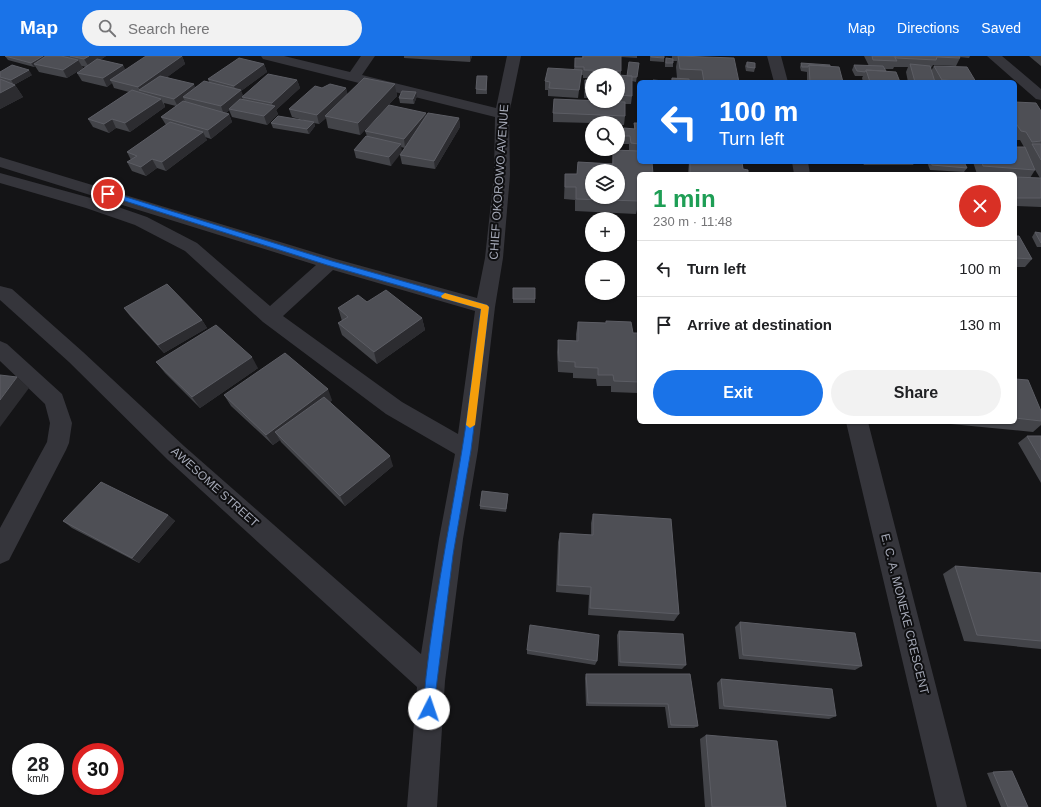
<!DOCTYPE html>
<html lang="en">
<head>
<meta charset="utf-8">
<style>
	:root { --surface:#fff; --page:#f2f2f2; --text:#202124; --muted:#757577; --line:#e0e0e0; --accent:#1a73e8 }
	body { margin:0; font-family:Arial,sans-serif; background:var(--page); color:var(--text); height:100vh; display:flex; flex-direction:column; font-size:15px; white-space:nowrap }
	* { box-sizing:border-box; margin:0 }
	p { font-size:13px; color:var(--muted) }
	.icon { flex:none; width:22px; height:22px; fill:none; stroke:currentColor; stroke-width:2; stroke-linecap:round; stroke-linejoin:round }
	.map { position:relative; flex:1; overflow:hidden }
	.drawer { position:absolute; left:637px; top:116px; width:380px; height:252px; display:flex; flex-direction:column; background:var(--surface); border-radius:6px; box-shadow:0 1px 3px #0004 }
	.drawer>* { flex:none }
	.hud { position:absolute; left:637px; top:24px; width:380px; height:84px; border-radius:6px; box-shadow:0 1px 3px #0004; background:#1a73e8; color:#fff; overflow:hidden }
	.fabs { position:absolute; left:585px; top:12px; display:grid; gap:8px }
	.fabs a { display:grid; place-items:center; width:40px; height:40px; border-radius:50%; background:var(--surface); box-shadow:0 1px 3px #0004; font-size:20px }
	.speed { position:absolute; left:12px; top:687px; display:flex; gap:8px; font-size:20px; font-weight:700; text-align:center }
	.speed>* { display:grid; place-content:center; width:52px; height:52px; border-radius:50%; background:var(--surface); box-shadow:0 1px 3px #0004; line-height:1 }
	.speed small { font-size:10px; font-weight:400 }
	.speed .limit { border:6px solid #d22; background:#fff; color:#111 }
	.pin { position:absolute; display:grid; place-items:center; width:34px; height:34px; color:#fff; margin:-17px; border:2px solid #fff; border-radius:50%; box-shadow:0 1px 4px #0007 }
	.me { position:absolute; width:44px; margin:-22px; rotate:4deg; stroke-linejoin:round; filter:drop-shadow(0 0 3px #0008) }
	.turn { display:flex; align-items:center; gap:14px; height:84px; padding:0 16px; font-size:18px }
	.turn .icon { width:52px; height:52px; stroke-width:2.5 }
	.turn b { display:block; font-size:28px; line-height:34px }
	.round { display:grid; place-items:center; flex:none; width:42px; height:42px; border-radius:21px; background:var(--page) }
	.overview { display:flex; align-items:center; justify-content:space-between; height:68px; padding:0 16px }
	h1 { font-size:24px; font-weight:800; line-height:30px; color:#1e9e55 }
	.action { display:flex; gap:8px; margin-top:auto; padding:8px 16px }
	.action a { flex:1; height:46px; border-radius:24px; background:var(--accent); color:#fff; font-size:16px; font-weight:800; line-height:46px; text-align:center }
	.action a+a { background:var(--page); color:var(--text) }
	ul { padding:0; list-style:none }
	li { display:flex; align-items:center; gap:12px; height:56px; padding:0 16px; border-top:1px solid var(--line) }
	li div { flex:1 }
	li b { display:block; font-size:15px }
	li em { font-style:normal }
	header { display:flex; align-items:center; gap:24px; box-sizing:border-box; height:56px; padding:0 20px; background:var(--accent); color:#fff }
	header strong { font-size:19px }
	nav { display:flex; gap:22px; margin-inline-start:auto; font-size:14px }
	.search { width:280px; height:36px; background:var(--page); display:flex; align-items:center; gap:10px; box-sizing:border-box; padding:0 14px; border-radius:22px; color:var(--muted); font-size:15px }
	.map>svg:first-child { display:block }
</style>
</head>
<body>
<header>
<strong>Map</strong>
<div class="search"><svg class="icon" aria-label="search" viewBox="0 0 24 24"><circle cx="10" cy="10" r="6"/><path d="M15 15l6 6"/></svg>Search here</div>
<nav><a>Map</a><a>Directions</a><a>Saved</a></nav>
</header>
<div class="map">
<svg width="1041" height="751" viewBox="0 0 1041 751">
	<rect width="100%" height="100%" fill="#141416"/>
	<g fill="none" stroke-linecap="round" stroke-linejoin="round">
		<path fill="#35353b" fill-rule="evenodd" d="M261 0H284L350 16 361 0H375L362 19 496 52 507 0H521L509 58 510 119 503 202 495 251 478 394 463 483 445 625 437 751H407L417 631 168 404 69 306 0 244V230L12 233 83 296 184 390 421 598 439 483 455 398 386 358 263 266 185 195 135 169 86 152 0 127V117L98 144 147 161 197 187 270 250 316 209 0 111V101L336 203 477 242 485 202 494 119 495 61 263 3ZM333 214 475 255 458 378 402 346 283 260Z
			M767 0H781L788 26H774Z
			M987 0H1002L1041 33V44L1036 43Z
			M792 106H808L810 118H794Z
			M0 285 7 288 62 338 72 367 69 387 66 394 9 504 0 508V472L47 386 50 367 45 348 0 305Z
			M846 366H868L967 751H937Z"/>
	</g>
	<path fill="#434449" fill-rule="evenodd" d="M5 0H106L100 4 123 9 125 14 182 0 185 8 167 21 195 31 209 26 208 23 264 8 267 16 241 35 243 40 297 24 300 32 276 54 278 58 267 69 232 61 229 54 226 57 229 58 232 66 211 83 205 81 207 84 166 115 157 112 146 120 132 115 127 106 131 104 127 96 166 69 161 61 176 50 164 47 165 51 130 76 116 72 109 77 93 71 88 63 129 36 114 32 112 27 107 31 82 25 77 17 86 11 82 10 83 12 67 22 39 16 35 10 34 11 8 4Z
		M404 0H472L470 6 404 2Z
		M582 0H637V2L621 1V19L627 20 639 7 636 26 632 25V40L631 48H625V60L624 69H618V67H592L553 66V57L592 45V42H584L585 24H592V45H618V19H592V22H583V19H581L578 42 548 40V34H545V25L574 13 575 2H582Z
		M650 0H664V6L650 5Z
		M672 0H689L739 26H671L672 22H677L676 11 677 5H673V11H665V6L666 2 672 3Z
		M864 0H970L969 2 959 1 960 2 956 10 933 9 931 12H930L931 15 934 10 976 26H908L906 16 908 11H894L893 13H884L886 15 900 26H863L862 22 863 20H855L852 14 854 9 869 10Z
		M1029 0H1041V10Z
		M747 6 755 12 754 16 746 15 745 10Z
		M801 7 830 10 843 26H807V16L801 15 800 11Z
		M0 16 32 19 14 29H15L23 41 0 53Z
		M487 20V38H476V33Z
		M395 28 397 40 360 79 328 72 326 62 319 68 314 67 315 70 309 78 273 72 271 67 307 65 292 61 289 53 322 32H346L347 38Z
		M417 40 414 48 400 47 399 42Z
		M1015 46 1041 55V151L1015 150V118H977L973 106H1015L1024 91 1020 84H1015ZM1034 112 1040 122H1030L1035 114Z
		M426 57V60L459 62 460 71 435 113 402 108 400 99 405 92 401 91 391 110 356 102 354 94 367 80 365 75Z
		M634 67H639V133H638L639 145 636 158 575 155V144L564 143 565 118H577L578 106 612 108 613 94H629V88H623V81L624 72 634 73Z
		M689 106H742L743 113 748 118H688Z
		M862 106H915L913 109H864Z
		M927 106H964L967 112 964 116 930 114Z
		M1035 176 1041 177V191H1037L1032 181Z
		M1015 180 1032 203 1025 211H1015Z
		M513 232 535 243V247H513Z
		M124 252 202 264 207 272 164 297 130 260Z
		M338 252 422 262 425 274 377 308 342 279 338 267 342 265Z
		M606 265 633 277H639V332L638 337 611 336V330H597L596 323 573 322V317L558 316 557 296 558 284 576 285V278L578 266 606 267Z
		M156 306 258 312 200 352 165 317Z
		M1015 323 1041 355V369L1033 376 930 366H1015Z
		M224 339 332 344 330 346 393 410 345 450 281 386 280 384 273 389 231 350Z
		M1027 380H1041V427L1018 387Z
		M508 441 506 456 480 453V450Z
		M593 458 679 558 674 565 588 559 589 539 556 536 558 486 560 477 591 479V467Z
		M168 459 175 465 139 507 72 472 63 465Z
		M955 510 1041 517V593L964 585 943 518Z
		M740 566 862 610 855 614 739 603 735 571Z
		M619 575 686 609 682 613 618 610 617 579Z
		M527 594 597 605 595 609 527 598Z
		M586 618H690L698 670 694 672H668L665 651 586 650 585 622Z
		M721 623 836 660 829 663 719 653 717 627Z
		M706 679 786 751H705L700 683Z
		M993 716 1028 751H1001L987 717Z"/>
	<path fill="#2c2c30" d="M43 0H44L46 4 34 8 35 10 34 11 31 7Z
		M89 0H106L89 11 84 3Z
		M182 0 185 8 147 36 140 34 138 31Z
		M470 0H472L470 6Z
		M78 4 83 12 67 22 63 14Z
		M264 8 267 16 241 35 244 41H242L243 43 229 53V54L224 59 221 50 237 37 234 30Z
		M123 9 127 17 110 24 112 27 107 31 103 22Z
		M29 14 32 19 14 29 11 24Z
		M297 24 300 32 276 54 278 58 267 69 264 60 273 51 272 47Z
		M194 28 197 36 183 41 185 46 178 51 174 43Z
		M395 28 397 40 360 79 358 67Z
		M15 29 23 41 0 53V37Z
		M346 32 348 40 325 60 326 62 319 68 317 59Z
		M416 36 417 40 414 48 413 43Z
		M161 43 165 51 130 76 125 67Z
		M426 57 427 65 405 92 404 83Z
		M229 58 232 66 211 83 208 74Z
		M459 62 460 71 435 113 434 105Z
		M112 63 116 72 109 77 104 68Z
		M314 66 315 70 309 78 307 73Z
		M203 76 207 84 166 115 162 106Z
		M401 88 402 96 391 110 389 101Z
		M152 103 157 112 146 120 141 111Z
		M422 262 425 274 377 308 374 296Z
		M202 264 207 272 164 297 158 289Z
		M252 301 258 312 200 352 192 341Z
		M17 321 29 332 0 371V344Z
		M328 333 332 344 282 382 275 376 280 384 273 389 266 379Z
		M390 400 393 410 345 450 340 440Z
		M508 438V441L506 456V453Z
		M168 459 175 465 139 507 132 502Z"/>
	<path fill="#4e4f55" stroke="#5c5d64" fill-rule="evenodd" d="M5 0H43L31 7Z
		M46 0H61L78 4 63 14 34 8Z
		M70 0H89L84 3Z
		M146 0H182L138 31 110 24Z
		M583 0H621V15L584 14V11H575V2H583Z
		M651 0H664V2L651 1Z
		M678 0 734 2 739 26H704L702 14 680 13Z
		M872 0H894L897 5 873 4Z
		M895 0H959L960 2 937 1 936 4 896 2Z
		M239 2 264 8 234 30 208 23Z
		M666 2 673 3V7H666Z
		M97 3 123 9 103 22 77 17Z
		M629 6 639 7 637 21H632V20H627Z
		M747 6 755 7V12L747 11Z
		M801 7 830 9V10L809 9 808 11H802Z
		M910 8 930 10 935 26H915Z
		M12 9 29 14 11 24 0 21V16Z
		M809 9 839 11 843 26H810Z
		M854 9 883 10 886 15 866 14 865 16 857 15Z
		M934 10 967 11 976 26 942 24Z
		M548 12 582 14 579 34 549 32 550 26 545 25Z
		M866 14 896 16 900 26H870Z
		M268 18 297 24 272 47 242 41Z
		M596 18 612 19H596Z
		M618 19 632 20V40L618 39Z
		M160 20 194 28 174 43 139 34Z
		M477 20H487L486 34 476 33Z
		M364 22 395 28 358 67 325 60Z
		M672 22 689 23V26H672Z
		M0 23 15 29 0 37Z
		M585 24H592V34L585 33Z
		M653 24 664 25V26H653Z
		M204 25 241 34 221 50 183 41Z
		M330 28 346 32 317 59 289 53 315 30 322 32Z
		M132 34 161 43 125 67 112 63 104 68 88 63Z
		M402 35 416 36 413 43 399 42Z
		M240 43 275 50 264 60 229 53Z
		M554 43 625 46V60L553 57Z
		M183 45 229 58 208 74 161 61Z
		M1015 46 1036 47 1041 55V85L1032 86 1026 76 1021 75 1015 66Z
		M389 49 426 57 404 83 365 75Z
		M428 57 459 62 434 105 400 99Z
		M278 60 314 66 307 73 271 67Z
		M170 66 203 76 162 106 152 103 141 111 127 106 137 100 127 96Z
		M634 67H639V88L631 87 630 80H624V72L635 73Z
		M366 80 401 88 389 101 354 94Z
		M1032 88H1041V104Z
		M1015 91H1025L1035 114 983 110 982 106H1015Z
		M613 94 639 95V106H652L653 118H639V121H637L639 145 576 143V131H565V118H577L578 106 613 108ZM592 115H618V141H592Z
		M690 106H742L743 113 748 114V118H690Z
		M931 106H964L967 112 932 109Z
		M1015 121 1041 122V142H1017L1015 139Z
		M1035 176 1041 177V187Z
		M1015 180H1019L1032 203 1015 202Z
		M167 228 202 264 158 289 124 252Z
		M513 232H535V243H513Z
		M386 234 422 262 374 296 338 267 348 261 338 252 358 239 367 246Z
		M606 265 631 266 633 277H639V326L614 325 613 319H598V312L575 311V306L559 305 558 284 578 285V266L606 267Z
		M216 269 252 301 192 341 156 306Z
		M285 297 328 333 266 379 224 339Z
		M0 319 17 321 0 344Z
		M1015 323 1028 324 1041 355V365L1015 362Z
		M324 341 390 400 340 440 275 376Z
		M1027 380H1041V404Z
		M101 426 168 459 132 502 63 465Z
		M482 435 508 438 506 453 480 450Z
		M593 458 671 463 679 558 590 552 591 531 558 529 560 477 593 479Z
		M955 510 1041 517V585L977 579Z
		M740 566 855 577 862 610 743 599Z
		M530 569 599 579 597 605 527 594Z
		M619 575 683 578 686 609 620 606Z
		M586 618H690L698 670 671 669 668 648 588 647Z
		M721 623 832 633 836 660 724 650Z
		M706 679 777 685 786 751H712Z
		M1012 715 1028 751H1008L993 716Z"/>
	<path fill="#1a73e8" stroke="#114b97" d="M106 136H110L332 205 487 249 489 251 471 394 453 499 433 657 429 659 425 657 423 653C430 566 448 480 462 394 470 348 474 300 481 253L327 209 106 139Z"/>
	<path fill="#f59e0b" d="M445 237 487 249 489 251 475 369 470 372 466 369 481 253 442 242 441 240Z"/>
	<g text-anchor="middle" dominant-baseline="central" stroke-width="4" stroke-linejoin="round" paint-order="stroke">
		<g font-size="12" fill="#a5a9b7" stroke="#0f0f11">
			<text transform="translate(499 126) rotate(-86)">CHIEF OKOROWO AVENUE</text>
			<text transform="translate(215 431) rotate(42)">AWESOME STREET</text>
			<text transform="translate(905 558) rotate(76)">E. C. A. MONEKE CRESCENT</text>
		</g>
	</g>
</svg>
<div class="fabs">
<a><svg class="icon" aria-label="sound" viewBox="0 0 24 24"><path d="M4 9h4l5-4v14l-5-4H4zM17 9q2 3 0 6"/></svg></a>
<a><svg class="icon" aria-label="search" viewBox="0 0 24 24"><circle cx="10" cy="10" r="6"/><path d="M15 15l6 6"/></svg></a>
<a><svg class="icon" aria-label="layers" viewBox="0 0 24 24"><path d="M12 4l9 5-9 5-9-5zM3 14l9 5 9-5"/></svg></a>
<a>+</a>
<a>−</a>
</div>
<div class="speed"><div>28<small>km/h</small></div><div class="limit">30</div></div>
<div class="pin" style="left:108px;top:138px;background:#d93025"><svg class="icon" aria-label="arrive" viewBox="0 0 24 24"><path d="M6 21V4h12l-3 4 3 4H6"/></svg></div>
<svg class="me" style="left:429px;top:653px" viewBox="-20 -20 40 40"><circle r="19" fill="#fff"/><path d="M0-13L10 11 0 6-10 11z" fill="#1a73e8"/></svg>
<div class="hud">
<div class="turn"><svg class="icon" aria-label="left" viewBox="0 0 24 24"><path d="M17 20v-9H6M10 6l-5 5 5 5"/></svg><div><b>100 m</b>Turn left</div></div>
</div>
<section class="drawer">
<div class="overview"><div><h1>1 min</h1><p>230 m · 11:48</p></div><a class="round" style="background:#d93025;color:#fff"><svg class="icon" aria-label="close" viewBox="0 0 24 24"><path d="M6 6l12 12M18 6L6 18"/></svg></a></div>
<ul>
<li><svg class="icon" aria-label="left" viewBox="0 0 24 24"><path d="M17 20v-9H6M10 6l-5 5 5 5"/></svg><div><b>Turn left</b></div><em>100 m</em></li>
<li><svg class="icon" aria-label="arrive" viewBox="0 0 24 24"><path d="M6 21V4h12l-3 4 3 4H6"/></svg><div><b>Arrive at destination</b></div><em>130 m</em></li>
</ul>
<div class="action"><a>Exit</a><a>Share</a></div>
</section>
</div>
</body>
</html>
